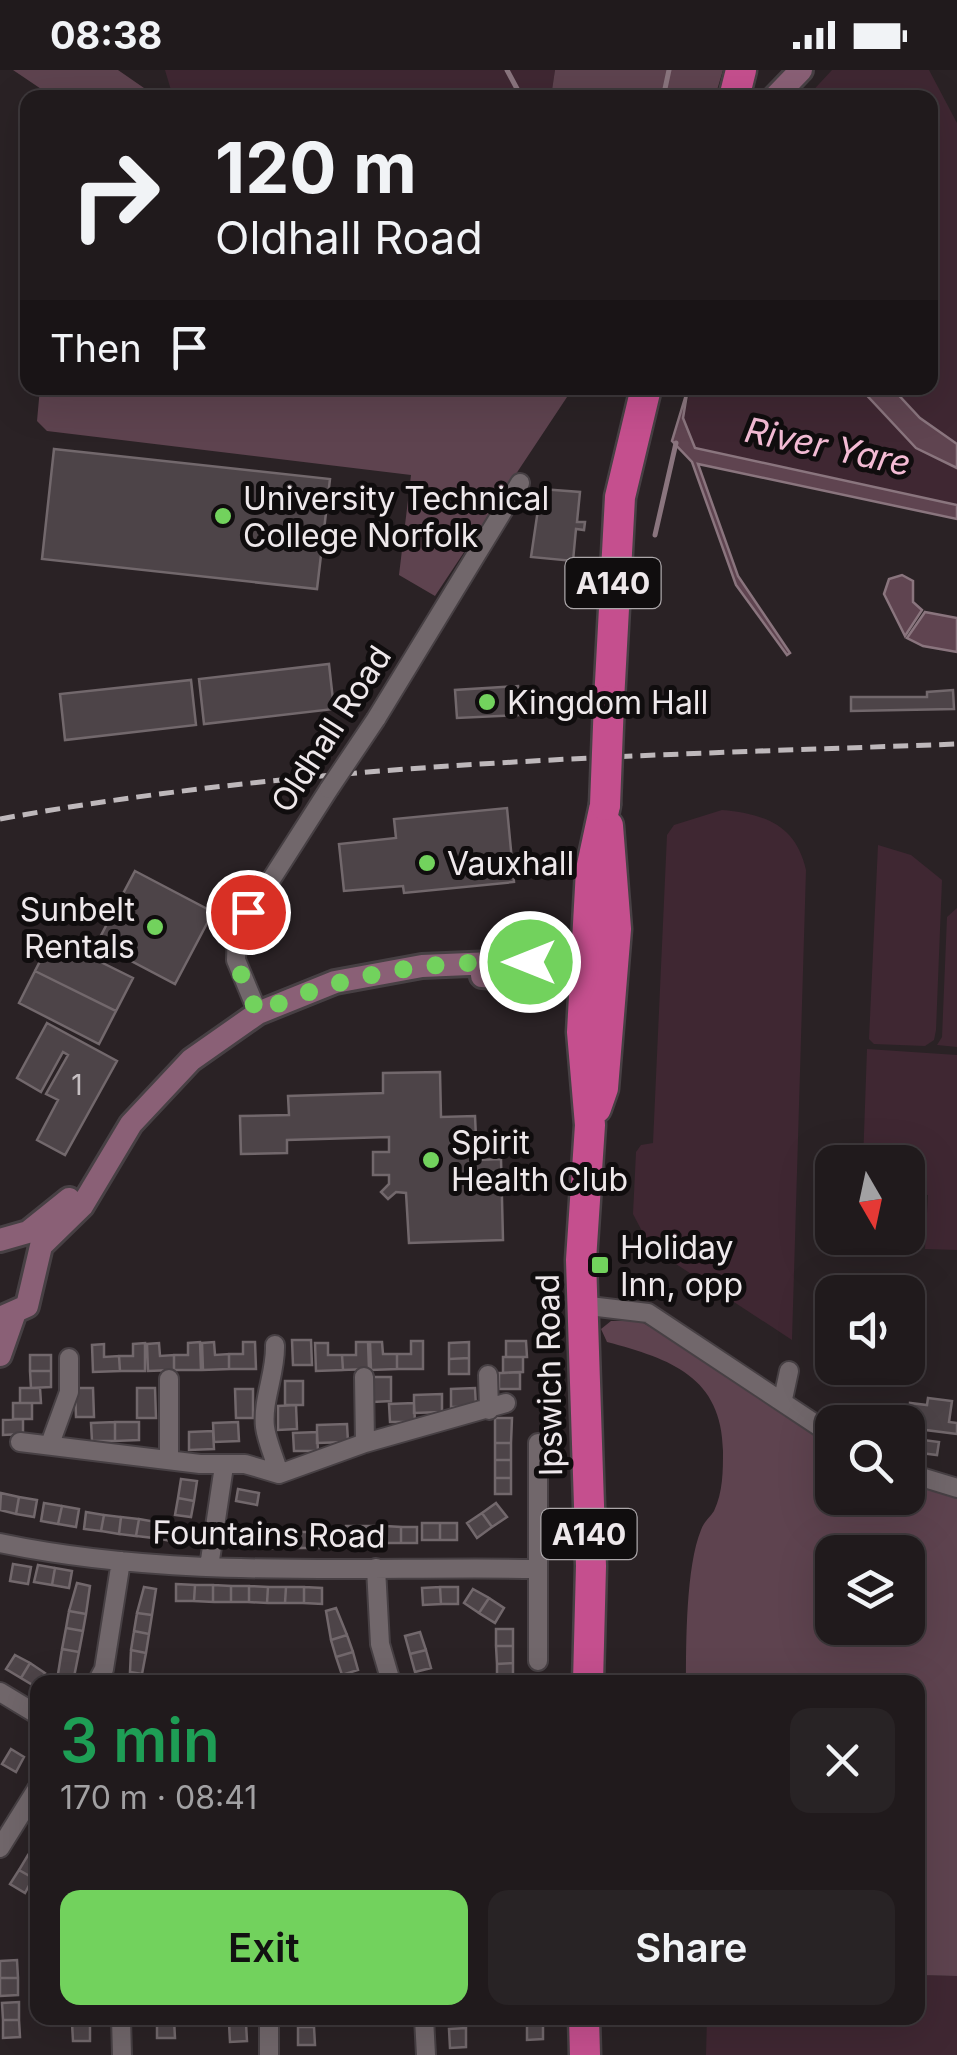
<!DOCTYPE html>
<html lang="en">
<head>
<meta charset="utf-8">
<style>
	:root { --surface:#201a1c; --page:#282325; --text:#f1f3f6; --muted:#a2a1a3; --line:#3d383b; --accent:#72d25d }
	body { margin:0; font-family:Inter,sans-serif; background:var(--page); color:var(--text); height:100vh; display:flex; flex-direction:column; font-size:38px; white-space:nowrap }
	* { box-sizing:border-box; margin:0 }
	p { font-size:32px; color:var(--muted) }
	.icon { flex:none; width:55px; height:55px; fill:none; stroke:currentColor; stroke-width:2; stroke-linecap:round; stroke-linejoin:round }
	.map { position:relative; flex:1; overflow:hidden }
	.sheet { position:absolute; left:30px; top:1605px; width:895px; height:350px; display:flex; flex-direction:column; background:var(--surface); border-radius:20px; box-shadow:0 10px 40px #0002,0 0 0 2px var(--line) }
	.sheet>* { flex:none }
	.guide { position:absolute; left:20px; top:20px; width:918px; height:305px; border-radius:20px; box-shadow:0 10px 40px #0002,0 0 0 2px var(--line); background:#201a1c; color:var(--text); overflow:hidden }
	.needle { width:65px; rotate:171deg }
	.controls { position:absolute; left:815px; top:1075px; display:grid; gap:20px }
	.controls a { display:grid; place-items:center; width:110px; height:110px; border-radius:20px; background:var(--surface); box-shadow:0 10px 40px #0002,0 0 0 2px var(--line); font-size:50px }
	.pin { position:absolute; display:grid; place-items:center; width:85px; height:85px; color:#fff; margin:-42px; border:5px solid #fff; border-radius:50%; box-shadow:0 2px 10px #0007 }
	.me { position:absolute; width:110px; margin:-55px; rotate:270deg; stroke-linejoin:round; filter:drop-shadow(0 0 8px #0008) }
	.turn { display:flex; align-items:center; gap:35px; height:210px; padding:0 30px; font-size:45px }
	.turn .icon { width:130px; height:130px; stroke-width:2.5 }
	.turn b { display:block; font-size:70px; line-height:85px }
	.then { display:flex; align-items:center; height:95px; padding:0 30px; background:#0003; gap:20px; font-size:38px }
	.round { display:grid; place-items:center; flex:none; width:105px; height:105px; border-radius:20px; background:var(--page) }
	.overview { display:flex; align-items:center; justify-content:space-between; height:170px; padding:0 30px }
	h1 { font-size:60px; font-weight:600; line-height:75px; color:#1e9e55 }
	.button { display:flex; gap:20px; margin-top:auto; padding:20px 30px }
	.button a { flex:1; height:115px; border-radius:20px; background:var(--accent); color:#111; font-size:40px; font-weight:600; line-height:115px; text-align:center }
	.button a+a { background:var(--page); color:var(--text) }
	.status { display:flex; justify-content:space-between; align-items:center; height:70px; padding:0 50px; background:var(--surface); direction:ltr }
	.status svg { height:28px; fill:currentColor }
	.map>svg:first-child { display:block }
</style>
</head>
<body>
<div class="status"><b>08:38</b><svg viewBox="0 0 49 12"><path d="M0 12V9h3v3zM5 12V6h3v6zM10 12V3h3v9zM15 12V0h3v12zM26 1h20v11H26zM47 4h2v5h-2z"/></svg></div>
<div class="map">
<svg width="957" height="1985" viewBox="0 0 957 1985">
	<rect width="100%" height="100%" fill="#2a2225"/>
	<path fill="#3f2732" d="M165 0H555L551 28 173 27Z
		M832 0H929L957 53V374L920 348 892 318H930V28H806Z
		M691 318H860L916 378 957 398V435L695 378 683 348Z
		M722 740C765 744 796 755 806 800L792 1270 676 1194 644 1165 633 1144 636 1082 641 1075 653 1073 667 765 674 755Z
		M878 775 911 785 942 810 936 960 934 970 925 976 874 974 869 969Z
		M957 838V977L937 975 942 967 947 847Z
		M867 979 957 985V1180L925 1179 928 1125 908 1124V1092H863Z
		M918 1905 957 1906V1985H706L707 1948H918Z"/>
	<path fill="#5e434f" fill-rule="evenodd" d="M13 0H118L157 27H53Z
		M555 0H723L715 27H551Z
		M40 318H573L435 526 399 505 411 405 47 361 37 351Z
		M611 1251H640L731 1305 832 1373V1428H908V1410L957 1426V1906L918 1905V1612H686C686 1573 686 1496 701 1460 703 1453 710 1447 714 1441 723 1422 723 1401 723 1381 722 1307 671 1289 607 1272L601 1259ZM832 1482H908V1558H832Z"/>
	<path fill="#5f4450" stroke="#8a757e" stroke-width="2.5" d="M688 318 683 348 695 378 957 435V449L698 394 738 506 790 583 787 585 736 515 692 392 672 371Z
		M860 318H892L920 348 957 374V398L916 378Z
		M902 505 913 511V532L922 540 905 566 884 524 889 509Z
		M925 542 957 548V582L923 576 907 568Z"/>
	<g fill="none" stroke-linecap="round" stroke-linejoin="round">
		<path stroke="#8a757e" stroke-width="5" d="M507 0 522 28
			M663 28 669 0
			M655 465 676 373"/>
	</g>
	<path fill="#4d4448" stroke="#72686c" stroke-width="2.5" d="M54 379 330 409 317 519 42 489Z
		M541 419 580 422 577 452H585L584 460 576 459 573 491 531 487Z
		M329 594 334 639 204 654 199 609Z
		M191 610 196 655 65 670 60 624Z
		M518 616 519 645 457 648 455 620Z
		M953 620 954 639 851 641V627H927V622Z
		M507 738 514 812 404 823 403 816 344 821 339 774 396 768 394 749Z
		M135 801 213 842 175 914 97 873Z
		M52 868 133 908 116 941 35 901Z
		M35 901 116 941 99 974 19 933Z
		M47 953 117 991 65 1085 37 1070 58 1030 46 1024 68 985 63 982 41 1022 17 1008Z
		M440 1002 441 1047 475 1046 477 1090 501 1089 503 1170 409 1173 406 1123 396 1122 388 1129 381 1122 389 1114V1105H373V1082H389V1067L287 1070V1083L241 1084 240 1046 289 1045 288 1026 383 1023V1003Z
		M292 1270H311L312 1295H293Z
		M411 1271H423V1299H397V1284H411Z
		M506 1271H526L527 1287H506Z
		M200 1272 201 1300H174V1285H188V1273Z
		M214 1272 215 1285 229 1284V1299L203 1300 202 1273Z
		M243 1272H255L256 1299H229V1284H243Z
		M356 1272H368L369 1299 343 1300 342 1285H356Z
		M370 1272H382L383 1284H397V1299L371 1300Z
		M469 1272V1288L449 1289V1273Z
		M145 1273V1301H120L119 1286H133V1274Z
		M159 1273 160 1286 174 1285V1300L148 1301 147 1274Z
		M315 1273H328V1285H342L343 1300 316 1301Z
		M104 1274V1287L119 1286 120 1301 93 1302 92 1275Z
		M30 1285H51V1301H30Z
		M503 1287H523V1302L503 1303Z
		M469 1288V1304H449V1289Z
		M30 1301H51V1317L31 1318Z
		M520 1302V1319H499V1303Z
		M373 1307H391V1331L373 1332Z
		M285 1311H303V1335H285Z
		M20 1318H40L41 1333H20Z
		M75 1318H93L94 1347H76Z
		M137 1318H155L156 1348H137Z
		M475 1318 476 1337H451V1319Z
		M235 1319H253V1348H236Z
		M442 1324V1342L414 1343V1325Z
		M928 1328 952 1331 949 1352 957 1353V1364L925 1360 923 1370 939 1372 937 1385 912 1382 915 1361 908 1360 910 1333 927 1335Z
		M13 1333H32V1349H13Z
		M414 1333 415 1352H390L389 1334Z
		M296 1335 297 1359 278 1360V1336Z
		M495 1348H512L511 1373H495Z
		M23 1349V1364L3 1365V1350Z
		M115 1352V1371H92L91 1353Z
		M115 1352H139V1370L115 1371Z
		M238 1352 239 1371 214 1372 213 1353Z
		M347 1354 348 1372 317 1373V1355Z
		M213 1361 214 1379 189 1380V1362Z
		M317 1362 318 1381H294L293 1363Z
		M495 1373H511V1390H495Z
		M495 1390H511V1408H495Z
		M495 1408H511V1424H495Z
		M181 1409 197 1411 194 1431 178 1428Z
		M238 1419 259 1423 257 1435 236 1431Z
		M1 1423 19 1427 16 1444 0 1440Z
		M19 1427 37 1430 34 1447 16 1444Z
		M178 1428 194 1431 191 1447 175 1445Z
		M44 1433 62 1436 58 1454 41 1451Z
		M496 1433 507 1447 492 1457 482 1443Z
		M62 1436 79 1439 76 1457 58 1454Z
		M86 1442 104 1445 101 1461 84 1459Z
		M482 1443 492 1457 477 1468 467 1453Z
		M104 1445 121 1447 119 1464 101 1461Z
		M121 1447 139 1449 136 1466 119 1464Z
		M139 1449 156 1452 154 1468 136 1466Z
		M156 1452 174 1455 172 1471 154 1468Z
		M422 1453H440V1470H422Z
		M440 1453H457V1470H440Z
		M346 1456H366L365 1474 346 1473Z
		M366 1456H385V1473L365 1474Z
		M385 1456 401 1457V1473H385Z
		M401 1457H417V1473H401Z
		M265 1462H281L282 1478H265Z
		M281 1462H300V1478H282Z
		M300 1462H320V1478H300Z
		M320 1462H339V1478H320Z
		M13 1494 31 1497 28 1514 10 1511Z
		M38 1495 55 1498 52 1515 34 1512Z
		M55 1498 72 1501 69 1518 52 1515Z
		M77 1513 90 1516 86 1544 69 1541Z
		M176 1514 195 1515 194 1531H176Z
		M195 1515H213V1532L194 1531Z
		M213 1515 231 1516V1532H213Z
		M231 1516H249V1532H231Z
		M249 1516 268 1517 267 1533 249 1532Z
		M144 1517 156 1519 152 1545 137 1543Z
		M268 1517H286L285 1533H267Z
		M286 1517H304V1533H285Z
		M304 1517 322 1518V1534L304 1533Z
		M440 1517 441 1534 423 1535 422 1518Z
		M440 1517H458V1534H441Z
		M473 1519 489 1528 479 1543 464 1533Z
		M489 1528 504 1538 495 1553 479 1543Z
		M336 1538 347 1565 331 1570 326 1541Z
		M69 1541 86 1544 83 1561 66 1558Z
		M137 1543 152 1545 149 1564 134 1561Z
		M66 1558 83 1561 79 1582 62 1579Z
		M496 1559H513V1576H496Z
		M134 1561 149 1564 146 1583 131 1580Z
		M420 1562 426 1580 410 1584 405 1566Z
		M347 1565 353 1582 336 1587 331 1570Z
		M496 1576H513V1593L497 1594Z
		M62 1579 79 1582 74 1607 58 1604Z
		M131 1580 146 1583 142 1604 130 1602Z
		M426 1580 431 1598 415 1602 410 1584Z
		M353 1582 358 1600 342 1605 336 1587Z
		M15 1585 30 1593 21 1608 6 1599Z
		M30 1593 45 1603 36 1617 21 1608Z
		M513 1593V1610L497 1611V1594Z
		M11 1679 24 1687 16 1702 2 1694Z
		M28 1785 38 1791 33 1808 19 1800Z
		M19 1800 33 1808 25 1823 10 1814Z
		M17 1890 18 1908H0V1891Z
		M0 1908H18V1925L0 1926Z
		M19 1932V1950H3L2 1933Z
		M174 1949 175 1968H157V1950Z
		M3 1950H19L20 1967 3 1968Z
		M527 1952H543V1969L527 1970Z
		M72 1953H90V1971H73Z
		M229 1953H246L247 1971 230 1972Z
		M298 1957H314L315 1975H298Z
		M466 1958V1977L450 1978 449 1959Z"/>
	<g fill="none" stroke-linecap="round" stroke-linejoin="round">
		<g stroke="#474044" stroke-width="22">
			<path id="street" d="M376 649 520 413
				M258 943 236 890 237 863 329 719
				M581 1235 648 1243 832 1365
				M275 1275C276 1303 262 1330 265 1357 267 1372 275 1389 279 1404
				M488 1305 489 1340
				M364 1307 365 1373
				M783 1329 789 1301
				M20 1372 200 1394H245L279 1404 365 1373 506 1333
				M538 1373V1591
				M50 1374 69 1322V1288
				M169 1389V1309
				M908 1403 957 1418
				M0 1473C176 1510 359 1496 537 1499
				M209 1497 224 1396
				M376 1498 380 1574 391 1612
				M97 1612 104 1599 121 1491
				M0 1622 38 1645
				M0 1778 38 1717
				M121 1948 122 1985
				M269 1948V1985
				M424 1948 426 1985"/>
		</g>
		<g stroke="#474044" stroke-width="28">
			<path id="secondary" d="M774 28 801 0
				M482 906 583 914
				M0 1170 28 1162 69 1129
				M0 1248 27 1236 41 1176 82 1136 131 1054 191 990 258 943 335 912 422 896 584 889 600 896
				M0 1285 14 1245"/>
		</g>
		<g stroke="#474044" stroke-width="35">
			<path id="highway" d="M734 28 741 0
				M609 631 620 427 646 318
				M596 1038 603 1018 616 859 608 756
				M588 1612 591 1496 581 1190 590 1055 582 962 591 800 605 735
				M584 1948 585 1985"/>
		</g>
		<use href="#street" stroke="#71676b" stroke-width="18"/>
		<use href="#secondary" stroke="#8a6076" stroke-width="22"/>
		<use href="#highway" stroke="#c54f8e" stroke-width="30"/>
		<path stroke="#beb8bb" stroke-width="5" stroke-dasharray="15 8" stroke-linecap="butt" d="M0 749C316 691 637 686 957 674"/>
		<g stroke="#474044" stroke-width="22" stroke-linecap="butt">
			<path id="street-bridge" d="M329 719 376 649"/>
		</g>
		<g stroke="#474044" stroke-width="35" stroke-linecap="butt">
			<path id="highway-bridge" d="M605 735 609 631"/>
		</g>
		<use href="#street-bridge" stroke="#71676b" stroke-width="18"/>
		<use href="#highway-bridge" stroke="#c54f8e" stroke-width="30"/>
	</g>
	<g fill="none" stroke-linecap="round" stroke-linejoin="round">
		<path stroke="#72d25d" stroke-width="18" stroke-dasharray="0 32.4" d="M248 842C227 880 240 907 258 943 343 902 436 890 530 892"/>
	</g>
	<g fill="#72d25d" stroke="#100d0e" stroke-width="4">
		<circle cx="223" cy="446" r="10"/>
		<circle cx="487" cy="632" r="10"/>
		<circle cx="427" cy="793" r="10"/>
		<circle cx="155" cy="857" r="10"/>
		<circle cx="431" cy="1090" r="10"/>
		<rect x="590" y="1185" width="20" height="20" rx="5"/>
	</g>
	<g text-anchor="middle" dominant-baseline="central" stroke-width="10" stroke-linejoin="round" paint-order="stroke">
		<g font-size="28" fill="#c6bfc2">
			<text x="77" y="1015">1</text>
		</g>
		<g fill="#100d0e" stroke="#aba6a9" stroke-width="2.5">
			<rect x="565.5" y="488" width="95" height="50" rx="8"/>
			<rect x="541.5" y="1439" width="95" height="50" rx="8"/>
		</g>
		<g font-size="30" font-weight="bold" fill="#eee8eb">
			<text x="613" y="513">A140</text>
			<text x="589" y="1464">A140</text>
		</g>
		<g font-size="32" fill="#eee8eb" stroke="#100d0e" text-anchor="start">
			<text x="243" y="428">University Technical<tspan x="243" dy="37">College Norfolk</tspan></text>
			<text x="507" y="632">Kingdom Hall</text>
			<text x="447" y="793">Vauxhall</text>
			<text x="135" y="839" text-anchor="end">Sunbelt<tspan x="135" dy="37">Rentals</tspan></text>
			<text x="451" y="1072">Spirit<tspan x="451" dy="37">Health Club</tspan></text>
			<text x="620" y="1177">Holiday<tspan x="620" dy="37">Inn, opp</tspan></text>
		</g>
		<g font-size="32" fill="#eee8eb" stroke="#100d0e">
			<text transform="translate(331 659) rotate(-57)">Oldhall Road</text>
			<text transform="translate(549 1305) rotate(-91)">Ipswich Road</text>
			<text transform="translate(269 1464) rotate(1)">Fountains Road</text>
		</g>
		<g font-size="35" font-style="italic" fill="#f3bbd4" stroke="#100d0e">
			<text transform="translate(828 376) rotate(12)">River Yare</text>
		</g>
	</g>
</svg>
<div class="controls">
<a><svg class="needle" viewBox="-14 -14 28 28"><path d="M0-13l5 13h-10z" fill="#e53935"/><path d="M0 13l5-13h-10z" fill="#a2a1a3"/></svg></a>
<a><svg class="icon" aria-label="sound" viewBox="0 0 24 24"><path d="M4 9h4l5-4v14l-5-4H4zM17 9q2 3 0 6"/></svg></a>
<a><svg class="icon" aria-label="search" viewBox="0 0 24 24"><circle cx="10" cy="10" r="6"/><path d="M15 15l6 6"/></svg></a>
<a><svg class="icon" aria-label="layers" viewBox="0 0 24 24"><path d="M12 4l9 5-9 5-9-5zM3 14l9 5 9-5"/></svg></a>
</div>
<div class="pin" style="left:248px;top:842px;background:#d93025"><svg class="icon" aria-label="arrive" viewBox="0 0 24 24"><path d="M6 21V4h12l-3 4 3 4H6"/></svg></div>
<svg class="me" style="left:530px;top:892px" viewBox="-20 -20 40 40"><circle r="17" fill="#72d25d" stroke="#fff" stroke-width="3"/><path d="M0-11L8 9 0 5-8 9z" fill="#fff"/></svg>
<div class="guide">
<div class="turn"><svg class="icon" aria-label="right" viewBox="0 0 24 24"><path d="M7 20v-9h11M14 6l5 5-5 5"/></svg><div><b>120 m</b>Oldhall Road</div></div>
<div class="then">Then<svg class="icon" aria-label="arrive" viewBox="0 0 24 24"><path d="M6 21V4h12l-3 4 3 4H6"/></svg></div>
</div>
<section class="sheet">
<div class="overview"><div><h1>3 min</h1><p>170 m · 08:41</p></div><a class="round"><svg class="icon" aria-label="close" viewBox="0 0 24 24"><path d="M6 6l12 12M18 6L6 18"/></svg></a></div>
<div class="button"><a>Exit</a><a>Share</a></div>
</section>
</div>
</body>
</html>
